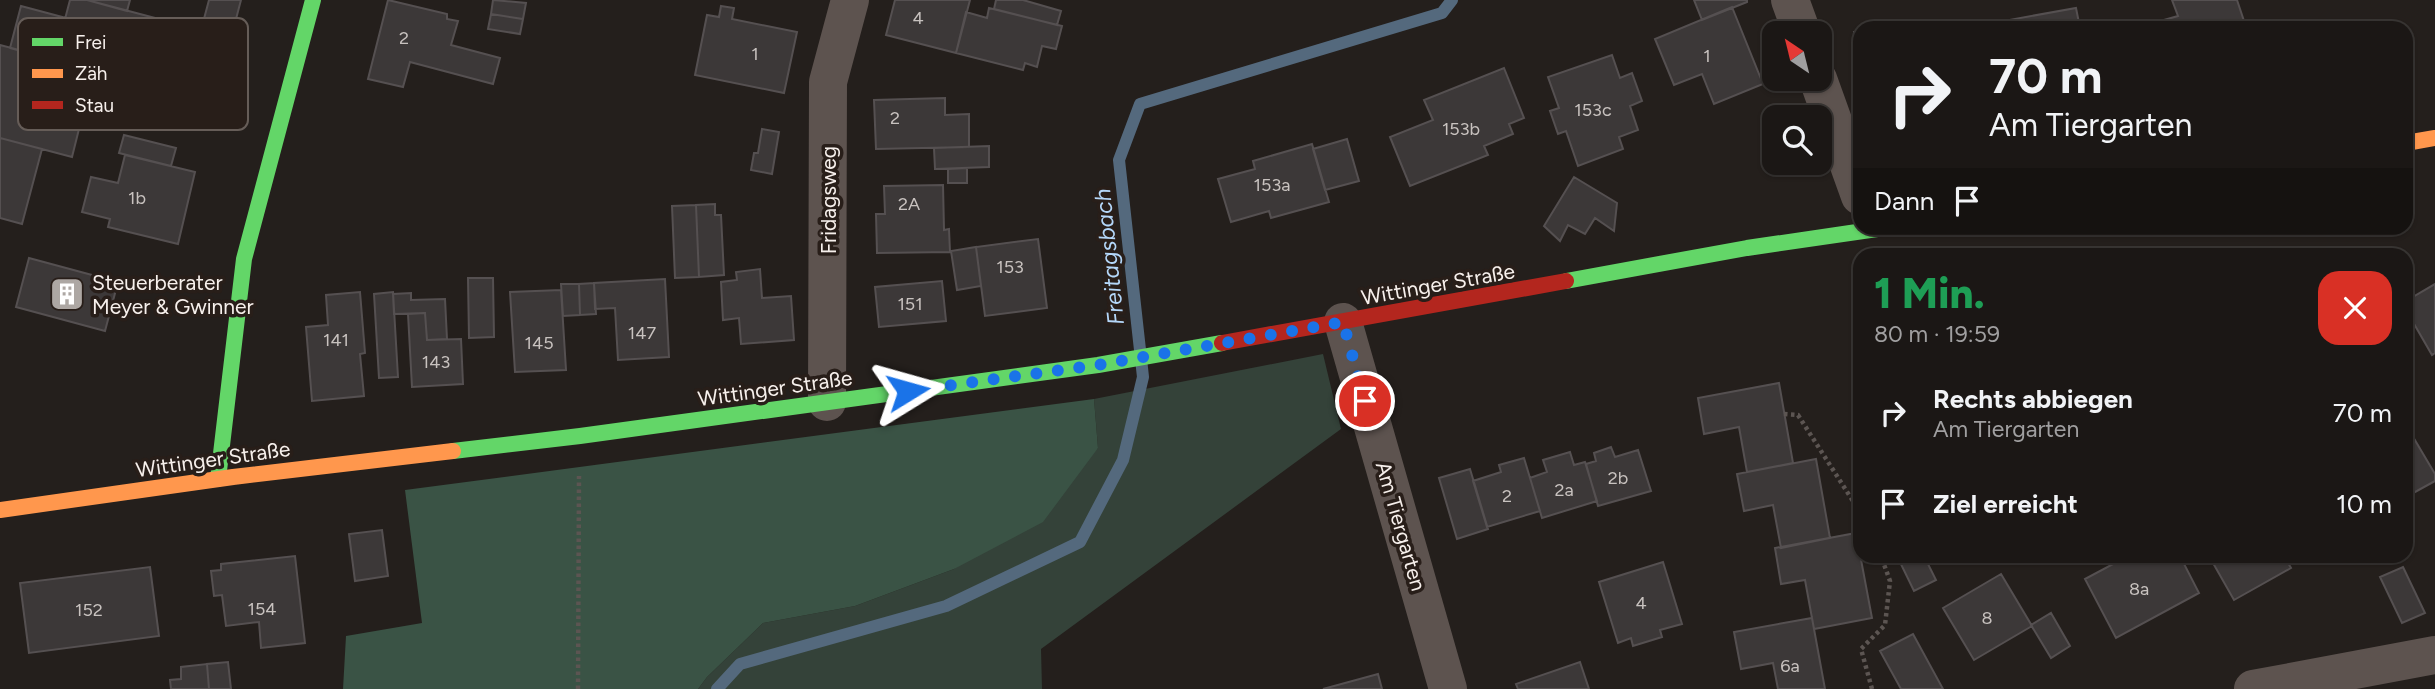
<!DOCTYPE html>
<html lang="de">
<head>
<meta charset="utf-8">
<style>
	:root { --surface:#1b1715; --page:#282422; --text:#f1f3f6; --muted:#a09fa0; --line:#393634 }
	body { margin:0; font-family:Figtree,sans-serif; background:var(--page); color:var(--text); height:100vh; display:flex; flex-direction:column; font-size:26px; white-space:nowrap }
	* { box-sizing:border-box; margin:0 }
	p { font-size:23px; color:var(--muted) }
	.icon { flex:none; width:38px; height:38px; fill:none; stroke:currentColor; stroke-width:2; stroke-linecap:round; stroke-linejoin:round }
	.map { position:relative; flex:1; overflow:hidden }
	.sheet { position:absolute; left:1853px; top:248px; width:560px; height:315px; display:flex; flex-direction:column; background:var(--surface); border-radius:21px; box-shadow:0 2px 5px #0004,0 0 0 2px var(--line) }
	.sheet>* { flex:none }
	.banner { position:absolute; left:1853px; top:21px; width:560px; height:214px; border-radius:21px; box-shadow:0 2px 5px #0004,0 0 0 2px var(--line); background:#1b1715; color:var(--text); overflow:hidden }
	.needle { width:46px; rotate:325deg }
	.tools { position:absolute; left:1762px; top:21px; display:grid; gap:14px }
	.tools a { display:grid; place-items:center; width:70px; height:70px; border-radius:14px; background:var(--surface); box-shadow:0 2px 5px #0004,0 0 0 2px var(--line); font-size:35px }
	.pin { position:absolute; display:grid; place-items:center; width:60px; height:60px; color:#fff; margin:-30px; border:4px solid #fff; border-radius:50%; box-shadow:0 2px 7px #0007 }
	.me { position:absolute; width:77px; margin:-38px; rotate:82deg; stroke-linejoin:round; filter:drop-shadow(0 0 5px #0008) }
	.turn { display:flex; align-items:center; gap:24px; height:147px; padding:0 21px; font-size:32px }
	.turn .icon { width:91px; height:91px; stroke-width:2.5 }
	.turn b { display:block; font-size:49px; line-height:60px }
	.then { display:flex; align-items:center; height:66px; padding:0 21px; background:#0003; gap:14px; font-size:26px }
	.round { display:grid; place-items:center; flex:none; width:74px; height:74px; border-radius:21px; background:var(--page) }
	.summary { display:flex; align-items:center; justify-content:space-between; height:119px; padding:0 21px }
	h1 { font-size:42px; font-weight:800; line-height:52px; color:#1e9e55 }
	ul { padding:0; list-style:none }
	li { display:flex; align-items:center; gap:21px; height:91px; padding:0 21px }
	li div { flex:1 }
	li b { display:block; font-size:26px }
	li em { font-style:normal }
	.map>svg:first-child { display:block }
</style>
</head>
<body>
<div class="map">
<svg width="2435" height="689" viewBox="0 0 2435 689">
	<rect width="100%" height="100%" fill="#241f1c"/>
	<path fill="#344239" d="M1323 354 1341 429 1041 649 1042 689H698L707 677 763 623 855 606 954 569 1098 448 1094 399Z"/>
	<path fill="#3a5345" d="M1094 399 1098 448 1043 522 954 569 855 606 763 623 707 677 698 689H343L346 636 422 623 405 490Z"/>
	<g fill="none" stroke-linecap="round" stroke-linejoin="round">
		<path stroke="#54697d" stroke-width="12" d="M717 689 740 664 946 606 1080 542 1123 460 1143 377 1119 160 1140 104 1442 13 1452 0"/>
	</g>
	<path fill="#3c3838" stroke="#555051" stroke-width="2" d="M70 0H87L231 38 220 80 60 38Z
		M87 0H130L127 11Z
		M209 0H241L231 38 201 30Z
		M388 0 447 14V19L458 21 451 45 500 58 493 84 410 62 403 87 368 79Z
		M493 0 526 3 523 19 491 14Z
		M895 0H970L956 53 886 35Z
		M996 0H1023L1061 11 1057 25 994 9Z
		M1694 0H1747V2L1702 20Z
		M2172 0H2237L2246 27 2167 28 2164 20 2178 16Z
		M21 6 66 18 60 38 84 44 78 66 10 48Z
		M721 6 734 8 732 19 797 32 784 93 695 75 707 15 719 17Z
		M1732 7 1763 84 1714 104 1702 74 1674 85 1655 39Z
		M989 8 1062 26 1056 49 1042 46 1037 67 1025 63 1023 70 956 53 966 12 987 18Z
		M2076 8 2080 28H2008L2009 20Z
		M491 14 523 19 520 34 488 29Z
		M1854 32H1860V80Z
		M0 45 171 90 165 117 87 97 72 157 0 138Z
		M1612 55 1620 78 1632 73 1642 101 1630 106 1638 130 1619 137 1623 149 1578 166 1566 131 1558 134 1550 111 1559 108 1548 77Z
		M1504 68 1524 118 1509 124 1513 134 1484 146 1488 155 1410 186 1390 137 1433 120 1424 100Z
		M945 98V115L969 114V147L876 149 874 100Z
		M762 129 779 132 772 174 751 170 754 153H758Z
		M124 135 176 148 171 166 119 153Z
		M0 138 42 149 22 224 0 218Z
		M1347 139 1359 181 1325 190 1313 149Z
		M1312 144 1329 202 1271 218 1269 211 1231 222 1218 179 1255 169 1253 161Z
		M989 146V167L935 169 934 148Z
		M125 155 195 172 178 244 108 227 110 219 82 212 91 177 118 183Z
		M967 168V183H948V169Z
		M1574 177 1617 203 1614 231 1595 218 1585 234 1568 225 1560 241 1544 226Z
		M943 185 944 230 949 229 950 252 877 253 876 214H885L884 186Z
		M715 204V215H721L724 275 699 277 696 205Z
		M696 205 699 277 675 278 672 206Z
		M1038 239 1047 308 985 316 976 247Z
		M976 247 981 286 957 290 951 251Z
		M29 258 118 282 105 331 16 307Z
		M760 269 762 298 791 296 794 340 741 344 739 318 723 320 721 282 737 280 736 272Z
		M468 278H493L494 337 469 338Z
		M665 279 669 357 618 360 615 308 595 309 594 283Z
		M942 281 946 321 879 327 875 287Z
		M594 283 596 314 580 315 579 284Z
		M561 284H579L580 315 563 316Z
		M2435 284V353L2432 355 2406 310V301Z
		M561 290 566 370 515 372 510 292Z
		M360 292 365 353 360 354 364 396 312 401 306 327 328 325 326 295Z
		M393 292 398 377 379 378 374 294Z
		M411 293V300L445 299 447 339 427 340 425 313 394 314 393 294Z
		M425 313 427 340 461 339 463 384 412 387 408 314Z
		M1779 383 1793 463 1747 472 1739 427 1704 434 1698 398Z
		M2406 425 2435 474V481L2406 497Z
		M1611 447 1615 457 1638 450 1651 491 1598 506 1586 464 1596 461 1594 453Z
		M1570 452 1574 465 1585 462 1597 501 1542 518 1530 478 1547 472 1543 460Z
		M1524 458 1540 511 1487 527 1473 481 1501 472 1499 465Z
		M1816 459 1830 538 1781 548 1773 505 1744 511 1737 474Z
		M1470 469 1488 529 1457 539 1439 478Z
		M382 530 388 576 355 581 349 534Z
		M1856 533 1872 618 1814 629 1805 580 1781 584 1775 548Z
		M295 556 305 643 261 648 259 622 226 626 222 595 214 596 211 571 221 570V564Z
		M1897 556H1924L1936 580 1914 591Z
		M2128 556H2180L2199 593 2116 638 2085 579Z
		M2209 556H2284L2291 568 2234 600Z
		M1663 562 1682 624 1660 630 1662 637 1633 646 1631 638 1618 643 1599 582Z
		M150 567 159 636 29 653 20 583Z
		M2403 567 2425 613 2402 623 2380 577Z
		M2001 574 2032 626 1974 660 1943 608Z
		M2051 613 2070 646 2051 658 2031 625Z
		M1812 618 1825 689H1778L1773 663 1741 669 1734 632Z
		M1913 634 1943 689H1901L1880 651Z
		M228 662 231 689H209L207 664Z
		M1580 662 1589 689H1518L1516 684Z
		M207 664 209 689H171L170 680 181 679V667Z
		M1378 674 1382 689H1323Z"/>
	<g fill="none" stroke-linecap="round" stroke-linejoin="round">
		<path stroke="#5c5552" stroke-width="4.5" stroke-dasharray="3.5 3.5" stroke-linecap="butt" d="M1784 414 1798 415 1860 512
			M578 689 579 476
			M1872 689 1861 649 1885 625 1890 581 1881 556"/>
		<path stroke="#5d534f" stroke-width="38" d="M1790 0 1802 33
			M1818 79 1860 196
			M1343 322 1448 689
			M827 402 828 82 850 0
			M2253 689 2435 655"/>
		<path stroke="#63d668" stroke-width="16" d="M1566 281 1747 248 1884 228
			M453 451 580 436 1098 365 1222 343
			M218 479 244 259 313 0"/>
		<path stroke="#ff974d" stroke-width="16" d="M2406 143 2435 138
			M0 510 233 477 453 451"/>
		<path stroke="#b3261e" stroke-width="16" d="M1222 343 1566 281"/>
	</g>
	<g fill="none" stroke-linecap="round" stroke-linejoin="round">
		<path stroke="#1a73e8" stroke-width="12" stroke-dasharray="0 21.6" d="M908 391 1098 365 1343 322 1365 401"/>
	</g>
	<defs>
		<g id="building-square" transform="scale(1.75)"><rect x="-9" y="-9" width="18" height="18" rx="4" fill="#ada7a3" stroke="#281e19"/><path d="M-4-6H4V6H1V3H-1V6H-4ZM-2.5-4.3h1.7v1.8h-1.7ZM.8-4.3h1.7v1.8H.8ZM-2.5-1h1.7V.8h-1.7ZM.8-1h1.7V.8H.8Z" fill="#fff"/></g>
	</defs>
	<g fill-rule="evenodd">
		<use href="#building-square" x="67" y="294"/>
	</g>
	<g text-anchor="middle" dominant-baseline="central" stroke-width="7" stroke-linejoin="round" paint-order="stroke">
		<g font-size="18" fill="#c8c2bf">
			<text x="918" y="18">4</text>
			<text x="404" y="38">2</text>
			<text x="755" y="54">1</text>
			<text x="1707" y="56">1</text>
			<text x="1593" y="110">153c</text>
			<text x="895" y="118">2</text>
			<text x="1461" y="129">153b</text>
			<text x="1272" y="185">153a</text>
			<text x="137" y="198">1b</text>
			<text x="909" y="204">2A</text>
			<text x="1010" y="267">153</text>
			<text x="910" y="304">151</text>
			<text x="642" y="333">147</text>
			<text x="336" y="340">141</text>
			<text x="539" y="343">145</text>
			<text x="436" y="362">143</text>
			<text x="1618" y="478">2b</text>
			<text x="1564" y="490">2a</text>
			<text x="1507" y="496">2</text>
			<text x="2139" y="589">8a</text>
			<text x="1641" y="603">4</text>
			<text x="262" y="609">154</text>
			<text x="89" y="610">152</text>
			<text x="1987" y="618">8</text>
			<text x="1790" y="666">6a</text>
		</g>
		<g font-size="21" fill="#f7f0ec" stroke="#281e19">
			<text transform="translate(828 200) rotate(-90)">Fridagsweg</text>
			<text transform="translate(1438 284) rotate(-10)">Wittinger Straße</text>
			<text transform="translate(775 388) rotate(-8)">Wittinger Straße</text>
			<text transform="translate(213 459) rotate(-8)">Wittinger Straße</text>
			<text transform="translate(1401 526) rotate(74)">Am Tiergarten</text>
		</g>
		<g font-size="21" fill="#f7f0ec" stroke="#281e19" text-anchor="start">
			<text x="92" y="282">Steuerberater<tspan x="92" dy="24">Meyer &amp; Gwinner</tspan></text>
		</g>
		<g font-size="23" font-style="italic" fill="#b4d7f9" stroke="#281e19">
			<text transform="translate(1109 257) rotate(-96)">Freitagsbach</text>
		</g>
	</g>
	<rect x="18" y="18" width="230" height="112" rx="10" fill="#281e19" stroke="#665d58" stroke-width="2"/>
	<rect x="32" y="38" width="31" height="8" fill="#63d668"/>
	<rect x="32" y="69" width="31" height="9" fill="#ff974d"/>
	<rect x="32" y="101" width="31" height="8" fill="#b3261e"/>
	<g font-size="19" fill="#f7f0ec">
		<text x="75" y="49">Frei</text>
		<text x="75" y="80">Zäh</text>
		<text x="75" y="112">Stau</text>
	</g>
</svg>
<div class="tools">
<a><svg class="needle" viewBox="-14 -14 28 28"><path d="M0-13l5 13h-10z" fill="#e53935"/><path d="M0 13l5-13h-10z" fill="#a09fa0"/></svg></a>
<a><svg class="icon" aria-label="search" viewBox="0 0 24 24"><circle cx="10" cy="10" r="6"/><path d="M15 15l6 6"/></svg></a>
</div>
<div class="pin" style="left:1365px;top:401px;background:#d93025"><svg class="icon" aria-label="arrive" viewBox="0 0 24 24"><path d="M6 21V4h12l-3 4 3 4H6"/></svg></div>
<svg class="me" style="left:908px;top:391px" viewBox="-20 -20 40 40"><path d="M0-17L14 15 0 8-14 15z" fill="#1a73e8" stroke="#fff" stroke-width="4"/></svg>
<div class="banner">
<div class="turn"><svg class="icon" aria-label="right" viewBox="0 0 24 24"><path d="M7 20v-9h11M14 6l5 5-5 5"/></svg><div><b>70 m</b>Am Tiergarten</div></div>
<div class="then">Dann<svg class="icon" aria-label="arrive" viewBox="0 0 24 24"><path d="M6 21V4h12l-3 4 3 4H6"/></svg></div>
</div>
<section class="sheet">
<div class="summary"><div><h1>1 Min.</h1><p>80 m · 19:59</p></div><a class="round" style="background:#d93025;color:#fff"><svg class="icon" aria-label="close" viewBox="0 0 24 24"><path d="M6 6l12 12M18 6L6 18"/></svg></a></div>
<ul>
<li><svg class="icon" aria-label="right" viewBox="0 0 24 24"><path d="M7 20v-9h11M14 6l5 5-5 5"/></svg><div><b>Rechts abbiegen</b><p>Am Tiergarten</p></div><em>70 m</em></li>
<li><svg class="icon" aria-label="arrive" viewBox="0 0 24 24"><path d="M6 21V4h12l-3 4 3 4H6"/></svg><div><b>Ziel erreicht</b></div><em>10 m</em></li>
</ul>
</section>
</div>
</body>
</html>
